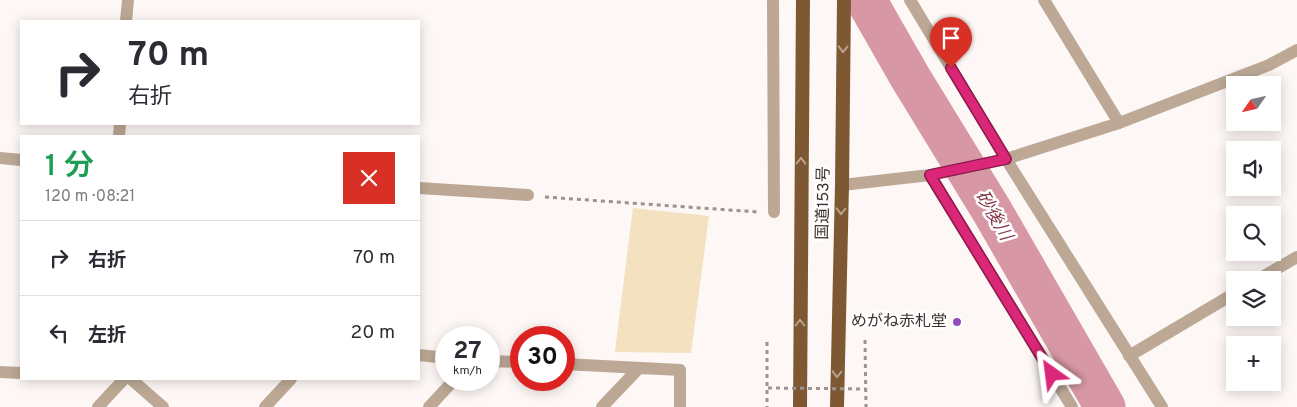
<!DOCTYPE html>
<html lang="ja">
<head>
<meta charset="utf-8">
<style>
	:root { --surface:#fff; --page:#f7f7f7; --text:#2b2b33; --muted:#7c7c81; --line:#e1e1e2 }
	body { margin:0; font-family:Overpass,"Noto Sans JP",sans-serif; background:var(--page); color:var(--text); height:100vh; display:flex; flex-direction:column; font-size:19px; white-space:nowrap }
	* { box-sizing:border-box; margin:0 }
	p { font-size:16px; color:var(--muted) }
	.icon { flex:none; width:28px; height:28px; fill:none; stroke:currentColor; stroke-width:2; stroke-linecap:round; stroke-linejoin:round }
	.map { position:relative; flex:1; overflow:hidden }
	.drawer { position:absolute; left:20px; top:135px; width:400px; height:245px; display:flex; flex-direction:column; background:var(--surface); border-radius:0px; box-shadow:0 2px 12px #0003 }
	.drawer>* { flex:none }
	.top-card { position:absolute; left:20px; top:20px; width:400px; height:105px; border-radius:0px; box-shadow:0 2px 12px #0003; background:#fff; color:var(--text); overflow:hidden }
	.needle { width:32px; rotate:236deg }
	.controls { position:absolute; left:1226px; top:76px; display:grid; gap:10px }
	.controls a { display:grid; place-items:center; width:55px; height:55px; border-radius:0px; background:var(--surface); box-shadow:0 2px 12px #0003; font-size:25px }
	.speed { position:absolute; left:435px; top:326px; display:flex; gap:10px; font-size:25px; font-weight:700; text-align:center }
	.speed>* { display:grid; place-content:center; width:65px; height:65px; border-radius:50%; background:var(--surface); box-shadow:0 2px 12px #0003; line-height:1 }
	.speed small { font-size:12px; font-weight:400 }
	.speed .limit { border:8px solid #d22; background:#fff; color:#111 }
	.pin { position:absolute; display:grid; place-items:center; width:42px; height:42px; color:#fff; margin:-51px -21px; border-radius:50% 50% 50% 0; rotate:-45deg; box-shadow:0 0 5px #0007 }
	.pin .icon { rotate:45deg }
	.me { position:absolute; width:55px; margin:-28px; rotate:329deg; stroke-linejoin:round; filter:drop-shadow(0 0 4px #0008) }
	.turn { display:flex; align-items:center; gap:18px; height:105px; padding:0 25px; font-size:22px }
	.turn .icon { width:65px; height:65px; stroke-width:2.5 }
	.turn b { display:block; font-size:35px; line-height:42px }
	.round { display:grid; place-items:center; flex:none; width:52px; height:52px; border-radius:0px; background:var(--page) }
	.overview { display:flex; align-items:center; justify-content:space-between; height:85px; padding:0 25px }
	h1 { font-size:30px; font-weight:600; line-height:38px; color:#1e9e55 }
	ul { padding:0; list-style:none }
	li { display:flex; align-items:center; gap:15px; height:75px; padding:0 25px; border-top:1px solid var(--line) }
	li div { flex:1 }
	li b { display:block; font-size:19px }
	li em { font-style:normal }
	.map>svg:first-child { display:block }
</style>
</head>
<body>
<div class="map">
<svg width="1297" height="407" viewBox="0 0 1297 407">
	<rect width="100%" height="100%" fill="#fdf7f5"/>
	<path fill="#f3e1bf" d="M633 208 709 216 691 353 615 352Z"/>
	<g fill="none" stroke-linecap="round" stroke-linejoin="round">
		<path stroke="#d897a4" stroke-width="41" d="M866 0 910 77 992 211 1105 407"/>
		<path stroke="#9b9390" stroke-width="3" stroke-dasharray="4 4" stroke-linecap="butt" d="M545 197 758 212
			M865 340 866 407
			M767 342V407"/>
		<path stroke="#bca895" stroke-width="12" d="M773 0 774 212
			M910 0 1006 159 1162 407
			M1044 0 1119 123
			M126 21 128 0
			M119 136 120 124
			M0 158 21 160
			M930 175 1072 407
			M419 188 528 195
			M1257 280 1297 257
			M419 355 446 358
			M1129 356 1235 293
			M489 361 521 362
			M564 364 680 370V407
			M0 372 21 373
			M131 379 163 407
			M98 407 124 379
			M265 407 291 379
			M429 407 454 380
			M602 407 639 368"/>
		<path stroke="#bca895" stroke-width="12" d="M842 185 930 175 1006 159 1119 123 1269 65 1297 50"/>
		<path stroke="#7e5832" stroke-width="14" d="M800 407 803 0
			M837 407 842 185 844 0"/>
		<path stroke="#9b9390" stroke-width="3" stroke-dasharray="4 4" stroke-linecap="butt" d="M768 388 866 389"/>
	</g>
	<defs><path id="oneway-chevron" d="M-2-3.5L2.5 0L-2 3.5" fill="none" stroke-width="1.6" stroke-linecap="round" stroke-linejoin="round" transform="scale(1.25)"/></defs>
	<g stroke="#b8a38e">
		<use href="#oneway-chevron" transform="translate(843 49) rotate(91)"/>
		<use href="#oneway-chevron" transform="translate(801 161) rotate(-89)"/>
		<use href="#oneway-chevron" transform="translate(841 211) rotate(91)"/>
		<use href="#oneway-chevron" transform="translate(800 323) rotate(-90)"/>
		<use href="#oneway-chevron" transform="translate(837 374) rotate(91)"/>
	</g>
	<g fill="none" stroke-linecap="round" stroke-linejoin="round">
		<g stroke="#8e194d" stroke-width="12">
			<path id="route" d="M951 68 1006 159 930 175 1052 374"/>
		</g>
		<use href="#route" stroke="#db2777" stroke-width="9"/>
	</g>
	<circle fill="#924dc1" stroke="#fff" stroke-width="2" cx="957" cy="322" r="5"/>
	<g text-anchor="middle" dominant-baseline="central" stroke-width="5" stroke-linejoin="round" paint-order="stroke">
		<g font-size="16" fill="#3c322e" stroke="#fff">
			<text transform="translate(824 203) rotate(-89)">国道153号</text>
		</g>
		<g font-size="16" fill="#3c322e" stroke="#fff" text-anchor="end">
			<text x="947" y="322">めがね赤札堂</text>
		</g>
		<g font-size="18" font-style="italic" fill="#85374b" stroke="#fff">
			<text transform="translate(993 216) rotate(60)">砂後川</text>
		</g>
	</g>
</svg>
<div class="controls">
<a><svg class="needle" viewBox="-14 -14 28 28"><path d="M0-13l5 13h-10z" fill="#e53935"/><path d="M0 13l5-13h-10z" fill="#7c7c81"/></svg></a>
<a><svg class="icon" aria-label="sound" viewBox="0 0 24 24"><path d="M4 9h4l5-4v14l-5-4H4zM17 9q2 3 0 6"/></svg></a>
<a><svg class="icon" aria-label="search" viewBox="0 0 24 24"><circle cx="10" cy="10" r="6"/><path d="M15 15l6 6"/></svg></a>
<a><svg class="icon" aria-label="layers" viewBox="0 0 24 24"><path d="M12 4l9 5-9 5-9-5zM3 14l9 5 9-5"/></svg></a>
<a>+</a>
</div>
<div class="speed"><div>27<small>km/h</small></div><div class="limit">30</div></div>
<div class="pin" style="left:951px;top:68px;background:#d93025"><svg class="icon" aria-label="arrive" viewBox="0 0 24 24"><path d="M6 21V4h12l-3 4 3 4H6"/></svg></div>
<svg class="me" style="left:1052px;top:374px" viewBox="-20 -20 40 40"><path d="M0-17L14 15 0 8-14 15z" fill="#db2777" stroke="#fff" stroke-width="4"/></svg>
<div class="top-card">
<div class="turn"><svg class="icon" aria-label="right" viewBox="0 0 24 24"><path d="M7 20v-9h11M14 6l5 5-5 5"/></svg><div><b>70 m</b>右折</div></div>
</div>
<section class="drawer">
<div class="overview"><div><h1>1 分</h1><p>120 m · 08:21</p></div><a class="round" style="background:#d93025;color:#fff"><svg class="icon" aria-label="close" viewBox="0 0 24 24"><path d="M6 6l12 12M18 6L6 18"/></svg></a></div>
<ul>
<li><svg class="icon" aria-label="right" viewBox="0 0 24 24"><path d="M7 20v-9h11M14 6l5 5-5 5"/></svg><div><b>右折</b></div><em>70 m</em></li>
<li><svg class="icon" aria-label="left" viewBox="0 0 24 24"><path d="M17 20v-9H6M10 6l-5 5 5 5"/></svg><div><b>左折</b></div><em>20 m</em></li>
</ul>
</section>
</div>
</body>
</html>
